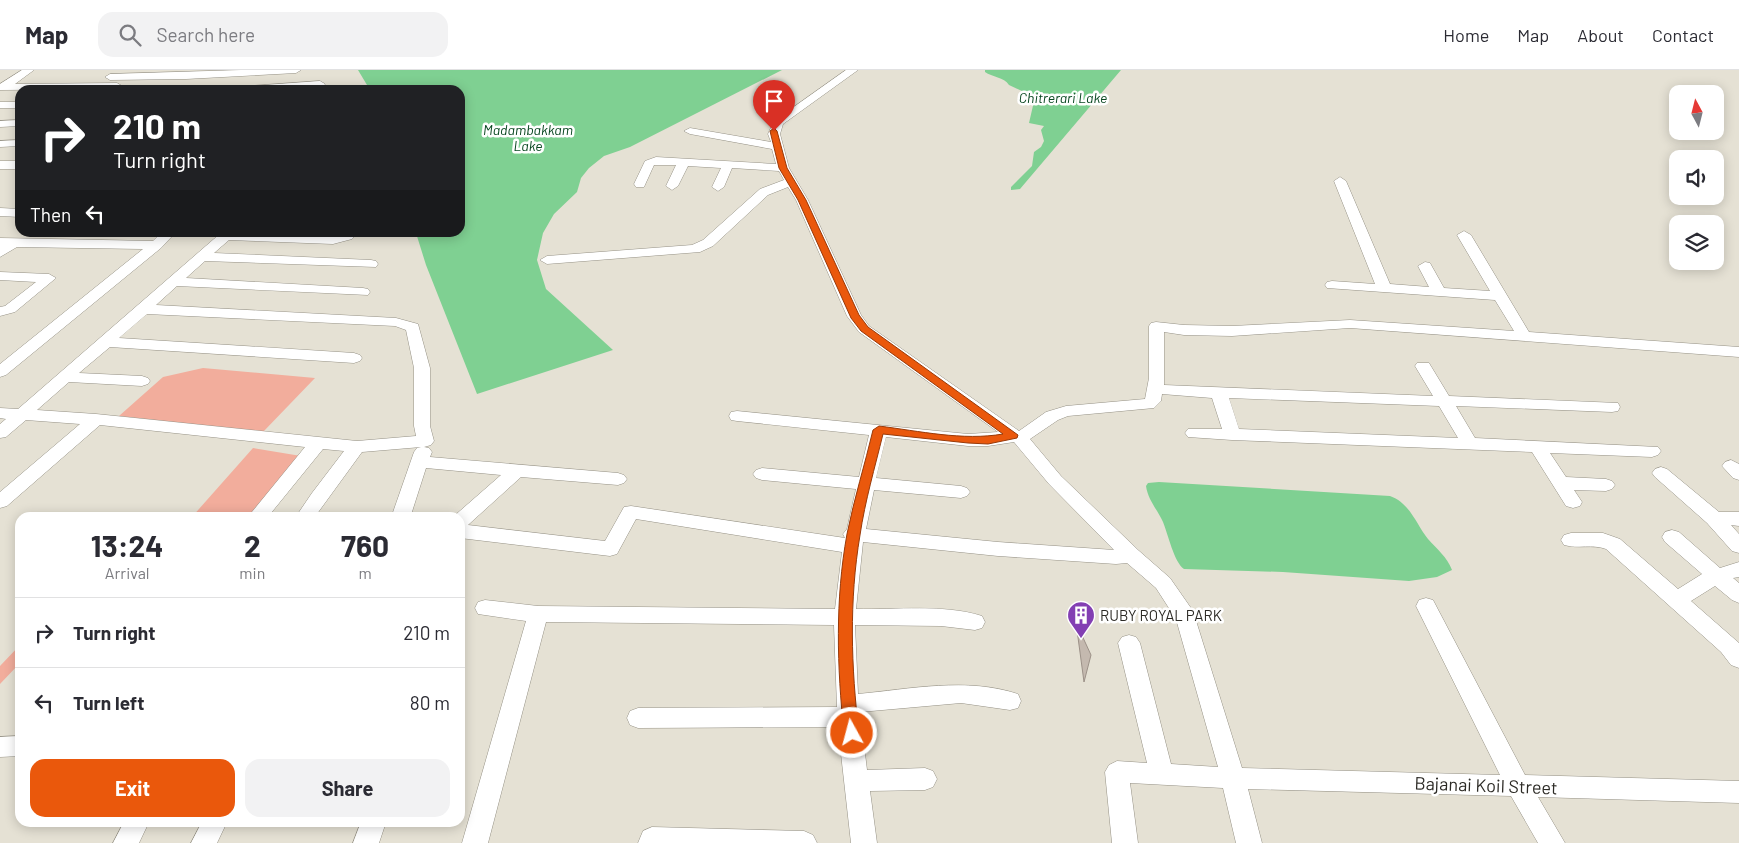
<!DOCTYPE html>
<html lang="en">
<head>
<meta charset="utf-8">
<style>
	:root { --surface:#fff; --page:#f2f2f3; --text:#2b2b33; --muted:#7c7c81; --line:#e1e1e2; --accent:#ea580c }
	body { margin:0; font-family:Barlow,sans-serif; background:var(--page); color:var(--text); height:100vh; display:flex; flex-direction:column; font-size:19px; white-space:nowrap }
	* { box-sizing:border-box; margin:0 }
	p { font-size:16px; color:var(--muted) }
	.icon { flex:none; width:28px; height:28px; fill:none; stroke:currentColor; stroke-width:2; stroke-linecap:round; stroke-linejoin:round }
	.map { position:relative; flex:1; overflow:hidden }
	.drawer { position:absolute; left:15px; top:442px; width:450px; height:315px; display:flex; flex-direction:column; background:var(--surface); border-radius:15px; box-shadow:0 2px 12px #0003 }
	.drawer>* { flex:none }
	.guide { position:absolute; left:15px; top:15px; width:450px; height:152px; border-radius:15px; box-shadow:0 2px 12px #0003; background:#202124; color:#fff; overflow:hidden }
	.needle { width:32px; rotate:353deg }
	.controls { position:absolute; left:1669px; top:15px; display:grid; gap:10px }
	.controls a { display:grid; place-items:center; width:55px; height:55px; border-radius:10px; background:var(--surface); box-shadow:0 2px 12px #0003; font-size:25px }
	.pin { position:absolute; display:grid; place-items:center; width:42px; height:42px; color:#fff; margin:-51px -21px; border-radius:50% 50% 50% 0; rotate:-45deg; box-shadow:0 0 5px #0007 }
	.pin .icon { rotate:45deg }
	.me { position:absolute; width:55px; margin:-28px; rotate:353deg; stroke-linejoin:round; filter:drop-shadow(0 0 4px #0008) }
	.turn { display:flex; align-items:center; gap:18px; height:105px; padding:0 15px; font-size:22px }
	.turn .icon { width:65px; height:65px; stroke-width:2.5 }
	.turn b { display:block; font-size:35px; line-height:42px }
	.then { display:flex; align-items:center; height:48px; padding:0 15px; background:#0003; gap:10px; font-size:19px }
	.eta { display:flex; justify-content:space-evenly; align-items:center; height:85px; text-align:center }
	.eta b { font-size:30px; font-weight:700; line-height:35px }
	.cta { display:flex; gap:10px; margin-top:auto; padding:10px 15px }
	.cta a { flex:1; height:58px; border-radius:15px; background:var(--accent); color:#fff; font-size:20px; font-weight:700; line-height:58px; text-align:center }
	.cta a+a { background:var(--page); color:var(--text) }
	ul { padding:0; list-style:none }
	li { display:flex; align-items:center; gap:15px; height:70px; padding:0 15px; border-top:1px solid var(--line) }
	li div { flex:1 }
	li b { display:block; font-size:19px }
	li em { font-style:normal }
	header { display:flex; align-items:center; gap:30px; box-sizing:border-box; height:70px; padding:0 25px; background:var(--surface); border-bottom:1px solid var(--line) }
	header strong { font-size:24px }
	nav { display:flex; gap:28px; margin-inline-start:auto; font-size:18px }
	.search { width:350px; height:45px; background:var(--page); display:flex; align-items:center; gap:12px; box-sizing:border-box; padding:0 18px; border-radius:15px; color:var(--muted); font-size:19px }
	.map>svg:first-child { display:block }
</style>
</head>
<body>
<header>
<strong>Map</strong>
<div class="search"><svg class="icon" aria-label="search" viewBox="0 0 24 24"><circle cx="10" cy="10" r="6"/><path d="M15 15l6 6"/></svg>Search here</div>
<nav><a>Home</a><a>Map</a><a>About</a><a>Contact</a></nav>
</header>
<div class="map">
<svg width="1739" height="773" viewBox="0 0 1739 773">
	<rect width="100%" height="100%" fill="#e5e1d4"/>
	<path fill="#f2ad9c" d="M203 298 315 308 263 362 119 346 163 307Z
		M253 378 301 386 254 447 191 448Z
		M20 575V593L0 614V596Z"/>
	<path fill="#7fd092" d="M358 0H782L630 77 604 86 589 98 581 108 577 122 554 144 543 163 537 190 546 219 613 280 477 324 426 195 416 163 460 162V20H370Z
		M985 0H1121L1020 119 1011 120V117L1032 96 1034 82 1041 77 1044 71 1041 60 1044 56 1029 53 1035 27 1009 15C1004 7 992 7 985 2Z
		M1159 412 1390 426C1410 433 1416 454 1428 469 1437 479 1447 487 1452 500L1437 507 1409 511 1283 502 1184 499C1174 492 1168 464 1163 452 1157 439 1148 430 1146 416L1148 413Z"/>
	<path fill="#c4b9af" stroke="#9c9188" d="M1079 559 1091 585 1084 612 1077 560Z"/>
	<g fill="none" stroke-linecap="round" stroke-linejoin="round">
		<g stroke="#959185" stroke-width="1">
			<path id="minor" d="M22 0H34L15 14 117 13 122 16 117 19 0 20V14Z
				M241 0H301L296 3 186 9 110 10 105 7 110 4Z
				M846 0H858L783 54 780 64 789 98 808 130 861 245 869 256 1019 361 1046 342 1066 336 1145 329 1149 308V256L1151 253 1156 252 1184 255 1232 256 1350 250 1514 261 1495 230 1327 218 1325 215 1327 212 1332 211 1375 214 1334 111 1340 107 1346 111 1390 214 1429 217 1418 196 1425 192 1430 193 1444 218 1490 221 1457 165 1464 161 1471 165 1529 262 1739 277V287L1350 258 1232 266 1184 265 1164 262V315L1433 326 1415 296 1417 293H1429L1449 326 1618 333 1620 337 1618 341 1612 342 1456 336 1475 368 1658 377 1661 381 1658 385 1652 387 1550 383 1566 407 1606 409 1612 411 1615 415 1612 419 1606 421 1574 420 1582 432 1580 436 1573 438 1566 436 1532 382 1232 370 1188 367 1185 363 1188 359H1222L1212 328 1162 324 1161 331 1154 338 1068 346 1058 350 1030 369 1061 406 1138 480 1170 508 1193 541 1242 698 1500 705 1416 536 1419 530 1426 528 1433 530 1525 705 1739 711V733L1538 727 1565 773H1538L1511 726 1248 719 1262 773H1236L1223 718 1130 713 1138 773H1112L1105 702 1109 695 1117 691 1147 693 1118 573 1122 567 1129 565 1136 567 1140 573 1171 694 1218 697 1176 549 1156 518 1127 493 1116 494 998 486 863 472 856 539C895 540 945 534 982 546L985 552 982 558 975 560 941 556 855 555 858 624C910 619 967 607 1018 624L1021 631 1018 638 1010 640 961 633 860 642 867 700 925 698 933 701 937 709 933 717 925 720 870 721 877 773H851L838 657 638 658 630 655 627 648 630 641 638 638 837 637 834 555 546 552 488 773H462L526 551 478 544 475 538 478 532 485 530 538 536 835 539 842 482 636 449 617 484 610 486 460 468V448L453 447 501 405 426 398 410 448H391L414 382 417 378 421 377 362 382 314 448H295L312 423 344 381 323 379 267 448H247L305 377 100 355 7 436 0 438V422L80 354 26 350 6 367 0 368V354L6 349 0 348V338L18 339 222 162H302L301 165C312 166 323 168 334 166 343 165 349 162 358 162L352 169 333 174 229 170 214 183 371 190 376 191 378 194 376 197 205 191 186 208 363 218 368 219 370 222 368 225 177 216 156 235 396 248 418 254 430 298V356L434 371 431 375 424 377 429 378 432 382 430 387 618 403 624 405 627 409 624 413 618 415 521 407 468 455 605 471 624 437 631 436 845 468 843 464 847 459 856 419 762 410 756 408 753 404 756 400 762 398 859 407 869 365 737 351 731 350 729 346 731 342 737 341 968 364 998 362 859 262 847 246 796 130 788 117 768 125 713 176 700 182 547 194 540 190 547 186 692 175 703 170 760 119 784 110 779 101 732 98 724 117 718 121 712 117 721 98 688 96 678 116 672 120 666 116 676 95H654L644 117H636L634 114 645 91 656 87 776 94 772 79 690 64 684 61 690 58 771 72 768 64 774 51ZM147 244 395 256 406 260 414 298V356L416 366 357 371 96 344 37 340 69 312 142 316 148 314 150 311 148 308 142 306 79 303 110 277 354 293 360 291 362 288 360 285 354 283 119 268ZM1229 328 1439 336 1458 368 1239 359ZM886 367 968 376H988L1014 372 1049 414 1114 480 998 472 866 459 874 420 961 428 967 426 970 422 967 418 961 416 876 408Z
				M320 11 325 14 324 16 279 20H232L237 17Z
				M0 32H20V38H0Z
				M20 50V56L0 57V51Z
				M20 70V76L0 77V71Z
				M0 91H20V99H0Z
				M0 138 20 139V147L0 146Z
				M162 162H176L161 178 6 305 0 307V294L143 179 17 177 0 187V168L153 171Z
				M0 202 49 204 56 208 15 242 0 246V237L5 236 36 212 0 210Z
				M1731 390 1739 394V410L1733 408 1722 396 1725 392Z
				M1661 397 1667 399 1719 442H1739V456L1731 455 1739 464V483L1732 481 1707 453 1655 407 1652 403 1655 399Z
				M1672 460 1679 462 1720 498 1739 492V507L1733 508 1739 513V533L1732 530 1715 516 1691 531 1739 573V598L1731 595 1721 582 1606 479C1593 474 1578 479 1564 475L1561 470 1564 465 1571 463H1603L1620 469 1678 519 1702 504 1665 472 1662 467 1665 462Z
				M20 666V686L0 687V667Z
				M124 752H149L139 773H113Z
				M202 752H227L217 773H191Z
				M361 752H386L379 773H353Z
				M652 757 804 761 813 765 817 773H638L643 761Z"/>
		</g>
		<use href="#minor" fill="#fff" fill-rule="evenodd"/>
	</g>
	<path fill="#ea580c" stroke="#983908" d="M774 58 777 61 787 98 806 130 859 245 868 257 1018 365 1017 368 988 374 968 373 883 364C875 397 865 431 860 465 849 531 851 597 859 663L857 668 852 670 847 668 844 663C837 597 835 530 847 464 854 429 865 394 873 360L879 356C919 361 963 371 1003 364L861 261 851 248 798 130 779 98 770 61Z"/>
	<defs>
		<g id="building-pin" transform="scale(1.4375)"><path d="M0 17L-7.5 6A9.5 9.5 0 1 1 7.5 6Z" fill="#833fb3" stroke="#fff"/><path d="M-4-6H4V6H1V3H-1V6H-4ZM-2.5-4.3h1.7v1.8h-1.7ZM.8-4.3h1.7v1.8H.8ZM-2.5-1h1.7V.8h-1.7ZM.8-1h1.7V.8H.8Z" fill="#fff"/></g>
	</defs>
	<g fill-rule="evenodd">
		<use href="#building-pin" x="1081" y="545"/>
	</g>
	<g text-anchor="middle" dominant-baseline="central" stroke-width="5" stroke-linejoin="round" paint-order="stroke">
		<g font-size="14" font-style="italic" fill="#084720" stroke="#fff">
			<text x="1063" y="27">Chitrerari Lake</text>
			<text x="528" y="59">Madambakkam<tspan x="528" dy="16">Lake</tspan></text>
		</g>
		<g font-size="15" fill="#2c2a25" stroke="#fff" text-anchor="start">
			<text x="1100" y="545">RUBY ROYAL PARK</text>
		</g>
		<g font-size="18" fill="#2c2a25" stroke="#fff">
			<text transform="translate(1486 715) rotate(2)">Bajanai Koil Street</text>
		</g>
	</g>
</svg>
<div class="controls">
<a><svg class="needle" viewBox="-14 -14 28 28"><path d="M0-13l5 13h-10z" fill="#e53935"/><path d="M0 13l5-13h-10z" fill="#7c7c81"/></svg></a>
<a><svg class="icon" aria-label="sound" viewBox="0 0 24 24"><path d="M4 9h4l5-4v14l-5-4H4zM17 9q2 3 0 6"/></svg></a>
<a><svg class="icon" aria-label="layers" viewBox="0 0 24 24"><path d="M12 4l9 5-9 5-9-5zM3 14l9 5 9-5"/></svg></a>
</div>
<div class="pin" style="left:774px;top:61px;background:#d93025"><svg class="icon" aria-label="arrive" viewBox="0 0 24 24"><path d="M6 21V4h12l-3 4 3 4H6"/></svg></div>
<svg class="me" style="left:852px;top:663px" viewBox="-20 -20 40 40"><circle r="17" fill="#ea580c" stroke="#fff" stroke-width="3"/><path d="M0-11L8 9 0 5-8 9z" fill="#fff"/></svg>
<div class="guide">
<div class="turn"><svg class="icon" aria-label="right" viewBox="0 0 24 24"><path d="M7 20v-9h11M14 6l5 5-5 5"/></svg><div><b>210 m</b>Turn right</div></div>
<div class="then">Then<svg class="icon" aria-label="left" viewBox="0 0 24 24"><path d="M17 20v-9H6M10 6l-5 5 5 5"/></svg></div>
</div>
<section class="drawer">
<div class="eta">
<div><b>13:24</b><p>Arrival</p></div>
<div><b>2</b><p>min</p></div>
<div><b>760</b><p>m</p></div>
</div>
<ul>
<li><svg class="icon" aria-label="right" viewBox="0 0 24 24"><path d="M7 20v-9h11M14 6l5 5-5 5"/></svg><div><b>Turn right</b></div><em>210 m</em></li>
<li><svg class="icon" aria-label="left" viewBox="0 0 24 24"><path d="M17 20v-9H6M10 6l-5 5 5 5"/></svg><div><b>Turn left</b></div><em>80 m</em></li>
</ul>
<div class="cta"><a>Exit</a><a>Share</a></div>
</section>
</div>
</body>
</html>
